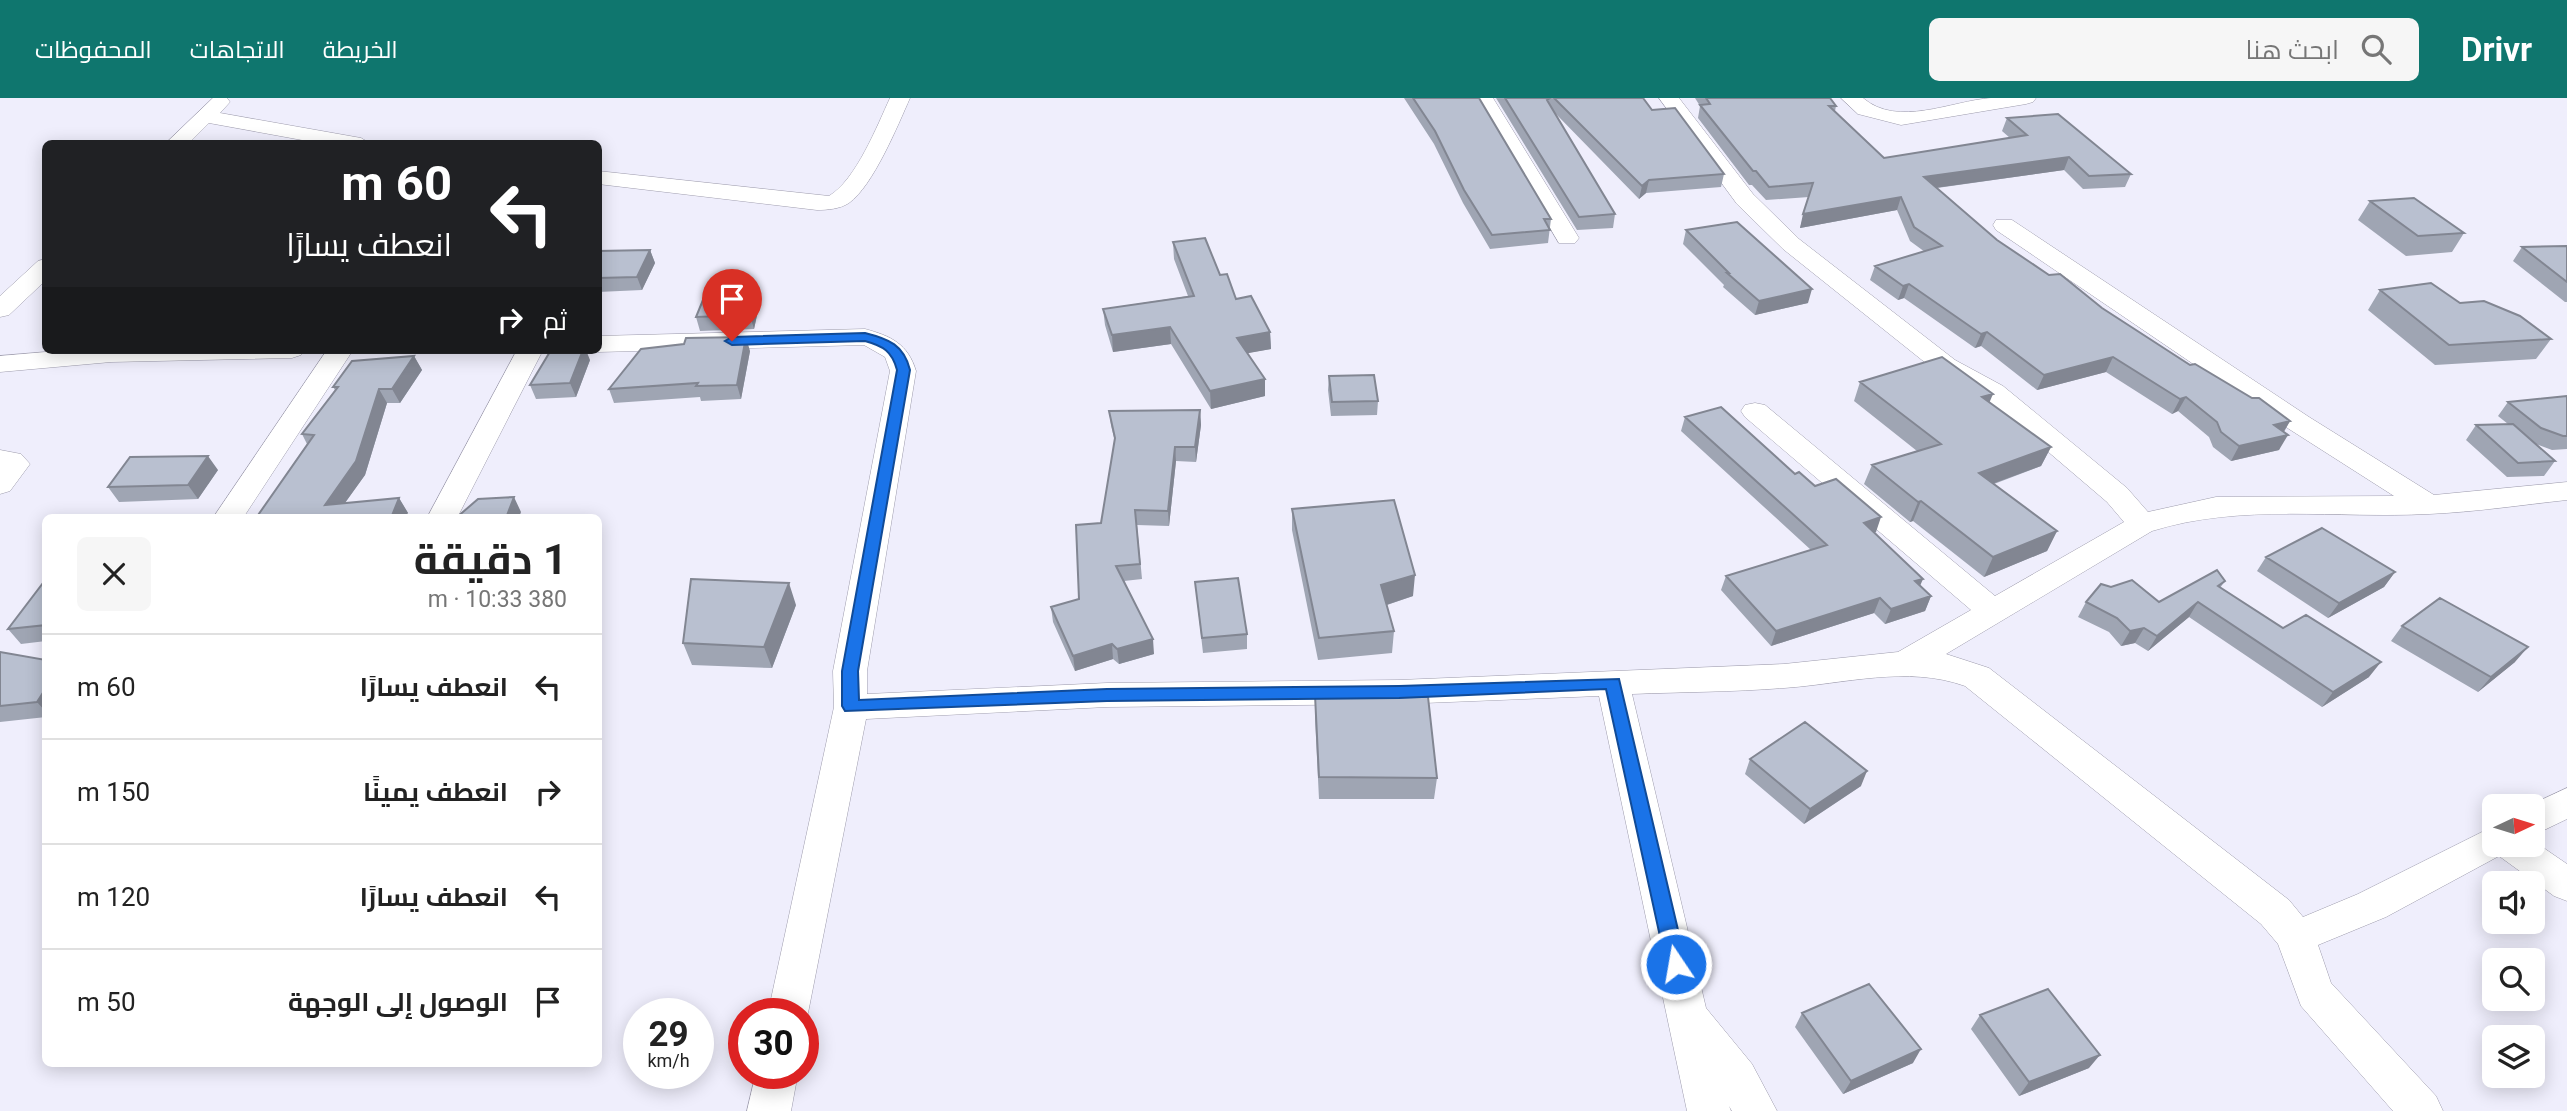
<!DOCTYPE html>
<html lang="ar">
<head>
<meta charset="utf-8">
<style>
	:root { --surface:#fff; --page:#f6f6f6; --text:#222; --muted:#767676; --line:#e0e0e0; --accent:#0f766e }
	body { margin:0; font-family:Roboto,Cairo,sans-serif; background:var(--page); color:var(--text); direction:rtl; height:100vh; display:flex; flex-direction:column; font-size:26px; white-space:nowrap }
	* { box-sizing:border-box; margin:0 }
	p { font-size:23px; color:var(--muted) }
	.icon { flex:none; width:38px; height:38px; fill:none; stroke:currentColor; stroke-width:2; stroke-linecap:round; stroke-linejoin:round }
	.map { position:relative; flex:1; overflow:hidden; direction:ltr }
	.panel { position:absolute; left:42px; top:416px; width:560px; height:553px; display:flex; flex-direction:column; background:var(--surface); border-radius:10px; box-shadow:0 4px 18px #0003; direction:rtl }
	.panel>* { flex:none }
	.banner { position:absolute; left:42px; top:42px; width:560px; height:214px; border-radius:10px; box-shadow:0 4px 18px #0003; direction:rtl; background:#202124; color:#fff; overflow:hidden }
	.needle { width:46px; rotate:86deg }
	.controls { position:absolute; left:2482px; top:696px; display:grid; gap:14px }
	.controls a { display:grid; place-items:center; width:63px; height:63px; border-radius:10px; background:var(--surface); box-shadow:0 4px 18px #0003; font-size:35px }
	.speed { position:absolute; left:623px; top:900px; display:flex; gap:14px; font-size:35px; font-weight:700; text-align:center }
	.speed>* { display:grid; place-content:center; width:91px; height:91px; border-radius:50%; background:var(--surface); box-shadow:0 4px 18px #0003; line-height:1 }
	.speed small { font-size:18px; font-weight:400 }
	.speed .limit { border:10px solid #d22; background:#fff; color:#111 }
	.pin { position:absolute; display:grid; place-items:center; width:60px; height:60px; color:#fff; margin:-72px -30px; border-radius:50% 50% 50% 0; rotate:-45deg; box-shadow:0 0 7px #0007 }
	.pin .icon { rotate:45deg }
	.me { position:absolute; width:77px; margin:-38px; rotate:348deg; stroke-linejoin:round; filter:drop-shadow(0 0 5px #0008) }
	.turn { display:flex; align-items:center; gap:24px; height:147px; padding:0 35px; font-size:32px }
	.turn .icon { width:91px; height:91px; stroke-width:2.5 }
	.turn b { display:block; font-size:49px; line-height:60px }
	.then { display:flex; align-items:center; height:66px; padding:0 35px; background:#0003; gap:14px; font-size:26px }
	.round { display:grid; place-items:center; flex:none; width:74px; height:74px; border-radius:10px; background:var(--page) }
	.headline { display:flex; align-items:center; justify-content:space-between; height:119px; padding:0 35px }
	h1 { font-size:42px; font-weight:700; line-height:52px }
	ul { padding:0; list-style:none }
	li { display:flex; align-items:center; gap:21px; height:105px; padding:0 35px; border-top:2px solid var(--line) }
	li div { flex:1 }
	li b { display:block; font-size:26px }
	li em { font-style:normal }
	header { display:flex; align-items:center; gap:42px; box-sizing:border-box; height:98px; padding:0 35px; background:var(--accent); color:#fff }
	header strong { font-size:33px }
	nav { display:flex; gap:38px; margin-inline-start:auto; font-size:24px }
	.search { width:490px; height:63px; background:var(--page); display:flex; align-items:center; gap:18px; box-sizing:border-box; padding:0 24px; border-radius:10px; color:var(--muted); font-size:26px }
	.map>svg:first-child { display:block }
</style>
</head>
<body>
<header>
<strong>Drivr</strong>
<div class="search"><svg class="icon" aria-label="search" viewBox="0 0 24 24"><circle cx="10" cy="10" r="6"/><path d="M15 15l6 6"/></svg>ابحث هنا</div>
<nav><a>الخريطة</a><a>الاتجاهات</a><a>المحفوظات</a></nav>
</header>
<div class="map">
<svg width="2567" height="1013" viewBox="0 0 2567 1013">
	<rect width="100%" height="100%" fill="#efeefc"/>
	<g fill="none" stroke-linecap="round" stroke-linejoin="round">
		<g stroke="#9d9bac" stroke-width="1">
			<path id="street" d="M213 0H227L230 4 220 15 361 40 371 46H324L209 25 188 46H165Z
				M890 0H910C898 27 873 88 849 105 840 111 827 112 817 112L598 86V73L829 98C856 82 877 28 890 0Z
				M1473 0H1493L1579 140 1575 145H1559Z
				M1659 0H1679L1753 96 1799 141 1955 262 2003 288 2127 390 2148 414 2216 399 2394 398 2289 331 1996 132 1993 127 1996 122H2012L2309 319 2434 397 2567 384V402C2521 407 2475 414 2429 416 2337 421 2241 405 2152 433L1946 556 1989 570 2289 802 2303 819 2358 796 2494 728V747H2532V742L2567 766V803L2554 798 2499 758 2386 819 2318 847 2331 885 2436 998 2443 1013H2393L2301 908 2278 846 2261 826 1965 588C1907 567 1844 586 1784 590 1733 594 1683 594 1632 596L1706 910 1752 966 1777 1013H1732L1729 1008 1731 1013H1687L1599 598 1399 606 1107 609 866 621 808 915 803 926V915H768L834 609 833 573 890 273 885 259 864 247 598 254 591 252H598V238L865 231C891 238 908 246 916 273L867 573V596L1107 585 1399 582 1784 566 1898 554 1971 512 1745 319 1741 313 1745 307 1755 305 1765 307 1995 498 2124 424 2107 404 1985 300 1937 274 1783 151 1737 106Z
				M1841 0H1863C1898 30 1951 3 1991 0 2006 0 2021 0 2036 0L2033 4 2026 6 1901 27 1858 16Z
				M46 161V182L9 217 0 219V198L38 163Z
				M69 252H305L301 257 292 260 111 264 0 274V258Z
				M327 252H353L243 420H213Z
				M517 252H543L457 420H427Z
				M0 352 21 356 30 366 10 393 0 396Z
				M2567 690V721L2532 738V709H2526Z
				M756 975H798L791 1013H747Z"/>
		</g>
		<use href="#street" fill="#fff" fill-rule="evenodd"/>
	</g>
	<path fill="#9fa5b3" d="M1404 0H1479L1551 121 1548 145 1490 151 1463 105 1434 46Z
		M1496 0H1643L1652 12 1724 76 1721 89 1646 95 1639 101 1555 15 1615 116 1613 130 1577 132Z
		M1695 0H1830L1836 8 1835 13 1884 60 2010 40 2002 33 2007 20 2131 76 2125 89 2083 91 2064 72 1937 90 1997 142 2049 177 2190 267 2290 323 2284 334 2279 352 2231 363 2213 349 2209 339 2178 313 2172 316 2106 274 2037 292 1981 248 1975 250 1904 200 1898 202 1870 182 1875 168 1925 154 1910 143 1897 112 1800 130 1809 99 1766 102 1752 87H1749L1698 20 1700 8Z
		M2370 103 2464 135 2452 154 2406 158 2358 122Z
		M1686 132 1808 205 1755 217 1723 189 1724 187 1683 146Z
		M1173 144 1220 177 1236 201 1270 234 1271 251 1247 255 1265 281V298L1211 311 1171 246 1113 254 1105 227 1103 211 1188 198 1174 161Z
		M2567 148V204H2565L2513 163 2522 149Z
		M650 152 655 165 642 192 598 194V153Z
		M2380 192 2551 241 2536 261 2435 267 2368 212Z
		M755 194 759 208 754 231 700 233 696 219Z
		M750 253 741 301 701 303 700 299 614 305 609 291Z
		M414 258 422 272 400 305H387L365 377 345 405 399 400 408 415 256 420 307 346 302 336 335 292 333 289Z
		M590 262 576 299 536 301 530 287Z
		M1329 278 1378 303 1377 317 1331 318 1328 292Z
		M1860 284 1989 305 2051 349 2041 368 1994 386 2057 433 2047 453 1984 479 1913 423 1910 424 1864 386 1872 367 1917 353 1854 303Z
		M2567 298V351L2552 352 2536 346 2555 363 2544 378 2507 379 2466 342 2476 327 2508 326 2498 318 2508 304Z
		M1200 312 1201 327 1196 364 1176 363 1169 428 1137 427 1142 481 1124 483 1154 556 1119 566 1113 561 1075 573 1053 524 1051 509 1079 501 1101 425 1115 344 1111 327 1109 313Z
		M1685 319 1795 376 1815 388 1876 434H1875L1920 488 1931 498 1925 513 1885 526 1874 515 1771 548 1721 492 1726 478 1811 452 1681 333Z
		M218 372 198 401 119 404 108 389Z
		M1292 411 1413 498 1387 507 1394 533 1392 555 1318 562 1292 432Z
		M2266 459 2395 474 2384 489 2328 520 2257 473Z
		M2225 483 2220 490 2283 530 2369 579 2322 609 2189 519 2148 553 2135 545 2121 548 2109 534 2078 519 2086 504H2159Z
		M1195 484 1247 536V551L1203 555Z
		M46 485V543L21 546 8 531Z
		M796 507 772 570 692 567 683 545Z
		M2402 528 2515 564 2478 594 2391 543Z
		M0 554 46 562V619L0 624Z
		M1315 597 1437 680 1434 701H1319L1315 619Z
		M1750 661 1861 688 1804 726 1745 676Z
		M1802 915 1913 965 1843 996 1795 929Z
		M1980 917 2089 970 2019 998 1971 931Z"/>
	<path fill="#828692" d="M2069 59 2064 72 1920 92 1924 79Z
		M1649 82 1646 95 1639 101 1642 88Z
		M1901 99 1897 112 1800 130 1803 116Z
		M650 152 655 165 642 192 637 179Z
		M1909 186 1904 200 1898 202 1903 188Z
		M1812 191 1808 205 1755 217 1759 203Z
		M755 194 759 208 754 231 750 217Z
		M1170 229 1171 246 1113 254 1112 237Z
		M1270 234 1271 251 1238 257 1237 240Z
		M1987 234 1981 248 1975 250 1981 236Z
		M746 239 750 253 741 301 737 287Z
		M583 252H586L590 262 576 299 570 285Z
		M414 258 422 272 400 305 392 291Z
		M2113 259 2106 274 2037 292 2044 277Z
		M1265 281V298L1211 311 1210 293Z
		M379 291 387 305 365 377 334 420 325 407Z
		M1993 296 1985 315 1982 299Z
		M2186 299 2178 313 2172 316 2180 301Z
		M1200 312 1201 327 1196 364 1195 349Z
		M2290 323 2281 338 2274 327Z
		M2288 337 2279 352 2231 363 2239 348Z
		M1175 349 1176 363 1169 428 1168 413Z
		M2051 349 2041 368 1970 394 1979 375Z
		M208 358 218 372 198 401 188 387Z
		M514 399 521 414 519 420H506Z
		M399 400 408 415 405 420H391Z
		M1921 403 1913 423 1910 424 1918 404Z
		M1881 419 1876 434 1859 439 1864 425Z
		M2057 433 2047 453 1984 479 1993 459Z
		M2395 474 2384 489 2328 520 2339 505Z
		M1415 477 1413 498 1380 509 1381 487Z
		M1923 481 1917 495 1915 483Z
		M789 485 796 507 772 570 764 549Z
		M1931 498 1925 513 1885 526 1891 511Z
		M1880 500 1874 515 1771 548 1776 533Z
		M2198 504 2189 519 2148 553 2157 538Z
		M2144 530 2135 545 2121 548 2130 533Z
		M1153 541 1154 556 1119 566 1117 551Z
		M1112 546 1113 561 1075 573 1073 558Z
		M2528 549 2515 564 2478 594 2491 579Z
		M2381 564 2369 579 2322 609 2333 594Z
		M46 590V614L37 604Z
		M1867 673 1861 688 1804 726 1810 711Z
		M1921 951 1913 965 1843 996 1851 983Z
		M2100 957 2089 970 2019 998 2029 984Z"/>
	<path fill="#b9c0d0" stroke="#828692" stroke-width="2" d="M1413 0H1479L1551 121H1544L1550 132 1492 137 1464 92 1435 33Z
		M1505 0H1550L1547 2 1615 116 1579 119Z
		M1554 0H1643L1652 12 1675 10 1724 76 1649 82 1642 88Z
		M1706 0H1830L1836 8H1829L1884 60 2027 37 2007 20 2058 16 2131 76 2089 78 2069 59 1924 79 1997 142 2049 177 2060 176 2102 210 2190 267 2195 266 2252 300H2259L2290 323 2274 327 2288 337 2239 348 2221 334 2217 324 2186 299 2180 301 2113 259 2044 277 1987 234 1981 236 1909 186 1903 188 1875 168 1942 148 1914 129 1901 99 1803 116 1813 85 1769 89 1756 73H1753L1700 7 1710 6Z
		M2414 100 2464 135 2418 138 2370 103Z
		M1737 124 1812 191 1759 203 1727 175H1729L1686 132Z
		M1205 140 1220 177 1227 176 1236 201 1251 198 1270 234 1237 240 1265 281 1210 293 1170 229 1112 237 1103 211 1194 198 1173 144Z
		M2567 148V184L2522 149Z
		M650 152 637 179 598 180V153Z
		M2431 185 2460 205 2484 203 2520 218 2551 241 2449 247 2380 192Z
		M755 194 750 217 696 219 705 197Z
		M746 239 737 287 696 288 698 285 609 291 641 251 684 246 686 240Z
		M551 252H583L570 285 530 287Z
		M414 258 392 291H379L356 363 325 407 399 400 391 420H256L314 337 302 336 338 289H333L352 263Z
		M1942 259 1993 296 1982 299 2051 349 1979 375 2057 433 1993 459 1921 403 1918 404 1872 367 1941 346 1860 284Z
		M1374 277 1378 303 1332 304 1329 278Z
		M2567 298V338H2563L2541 330 2508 304Z
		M1721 309 1795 376 1799 374 1815 388 1836 381 1881 419 1864 425 1923 481 1915 483 1931 498 1891 511 1880 500 1776 533 1726 478 1827 447 1685 319Z
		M1200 312 1195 349H1175L1168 413 1135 412 1140 466 1116 468 1153 541 1117 551 1112 546 1073 558 1051 509 1079 501 1076 427 1101 425 1115 340 1109 313Z
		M2513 326 2555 363 2518 365 2476 327Z
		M208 358 188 387 108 389 130 359Z
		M514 399 506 420H456L478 401Z
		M1394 402 1415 477 1381 487 1394 533 1319 540 1292 411Z
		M2322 430 2395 474 2339 505 2266 459Z
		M2217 472 2225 483 2218 488 2283 530 2306 517 2381 564 2333 594 2198 504 2157 538 2144 530 2130 533 2117 520 2086 504 2101 486 2111 489 2132 482 2159 504Z
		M1238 480 1247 536 1202 540 1195 484Z
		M691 481 789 485 764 549 683 545Z
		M43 485H46V527L8 531Z
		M2440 500 2528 549 2491 579 2402 528Z
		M0 554 46 562V590L37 604 0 608Z
		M1315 597 1428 599 1437 680 1319 679Z
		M1805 624 1867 673 1810 711 1750 661Z
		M1869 886 1921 951 1851 983 1802 915Z
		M2048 891 2100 957 2029 984 1980 917Z"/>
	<path fill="#1a73e8" stroke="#114b97" stroke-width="2" d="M865 235C889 241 904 247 910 272L858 573 859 602 1107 591 1399 588 1619 581 1686 866 1683 872 1676 875 1669 872 1666 866 1606 591 1399 600 1107 603 845 613 842 608V573L897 272C892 253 883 248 865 243L732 247 725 243 732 239Z"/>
</svg>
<div class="controls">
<a><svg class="needle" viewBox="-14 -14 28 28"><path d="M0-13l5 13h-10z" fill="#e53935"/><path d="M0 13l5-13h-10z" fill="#767676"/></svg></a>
<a><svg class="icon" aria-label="sound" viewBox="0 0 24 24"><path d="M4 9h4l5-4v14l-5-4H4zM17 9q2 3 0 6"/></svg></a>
<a><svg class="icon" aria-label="search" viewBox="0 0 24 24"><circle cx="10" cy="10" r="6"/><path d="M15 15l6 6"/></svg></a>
<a><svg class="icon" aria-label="layers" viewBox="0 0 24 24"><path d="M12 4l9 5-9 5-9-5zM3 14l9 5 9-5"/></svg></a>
</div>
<div class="speed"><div>29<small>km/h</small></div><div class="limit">30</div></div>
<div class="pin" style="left:732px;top:243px;background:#d93025"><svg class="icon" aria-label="arrive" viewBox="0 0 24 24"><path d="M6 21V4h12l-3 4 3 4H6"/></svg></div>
<svg class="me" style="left:1676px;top:866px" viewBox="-20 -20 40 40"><circle r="17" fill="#1a73e8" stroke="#fff" stroke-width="3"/><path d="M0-11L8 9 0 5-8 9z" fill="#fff"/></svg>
<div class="banner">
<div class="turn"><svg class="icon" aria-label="left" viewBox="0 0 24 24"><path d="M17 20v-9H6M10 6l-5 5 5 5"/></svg><div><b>60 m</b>انعطف يسارًا</div></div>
<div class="then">ثم<svg class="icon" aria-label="right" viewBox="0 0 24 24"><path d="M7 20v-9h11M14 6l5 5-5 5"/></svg></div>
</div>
<section class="panel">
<div class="headline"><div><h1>1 دقيقة</h1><p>380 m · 10:33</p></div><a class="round"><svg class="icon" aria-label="close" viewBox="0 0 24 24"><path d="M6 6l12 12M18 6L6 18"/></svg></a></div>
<ul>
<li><svg class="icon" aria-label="left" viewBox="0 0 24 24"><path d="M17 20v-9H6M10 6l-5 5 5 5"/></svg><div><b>انعطف يسارًا</b></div><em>60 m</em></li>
<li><svg class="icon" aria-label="right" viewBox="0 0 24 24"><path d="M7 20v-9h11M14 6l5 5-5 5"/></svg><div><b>انعطف يمينًا</b></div><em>150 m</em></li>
<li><svg class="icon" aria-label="left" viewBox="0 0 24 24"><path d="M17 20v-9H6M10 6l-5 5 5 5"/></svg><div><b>انعطف يسارًا</b></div><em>120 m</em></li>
<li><svg class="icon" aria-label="arrive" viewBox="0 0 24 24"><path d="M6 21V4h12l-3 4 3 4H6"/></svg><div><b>الوصول إلى الوجهة</b></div><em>50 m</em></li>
</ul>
</section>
</div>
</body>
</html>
